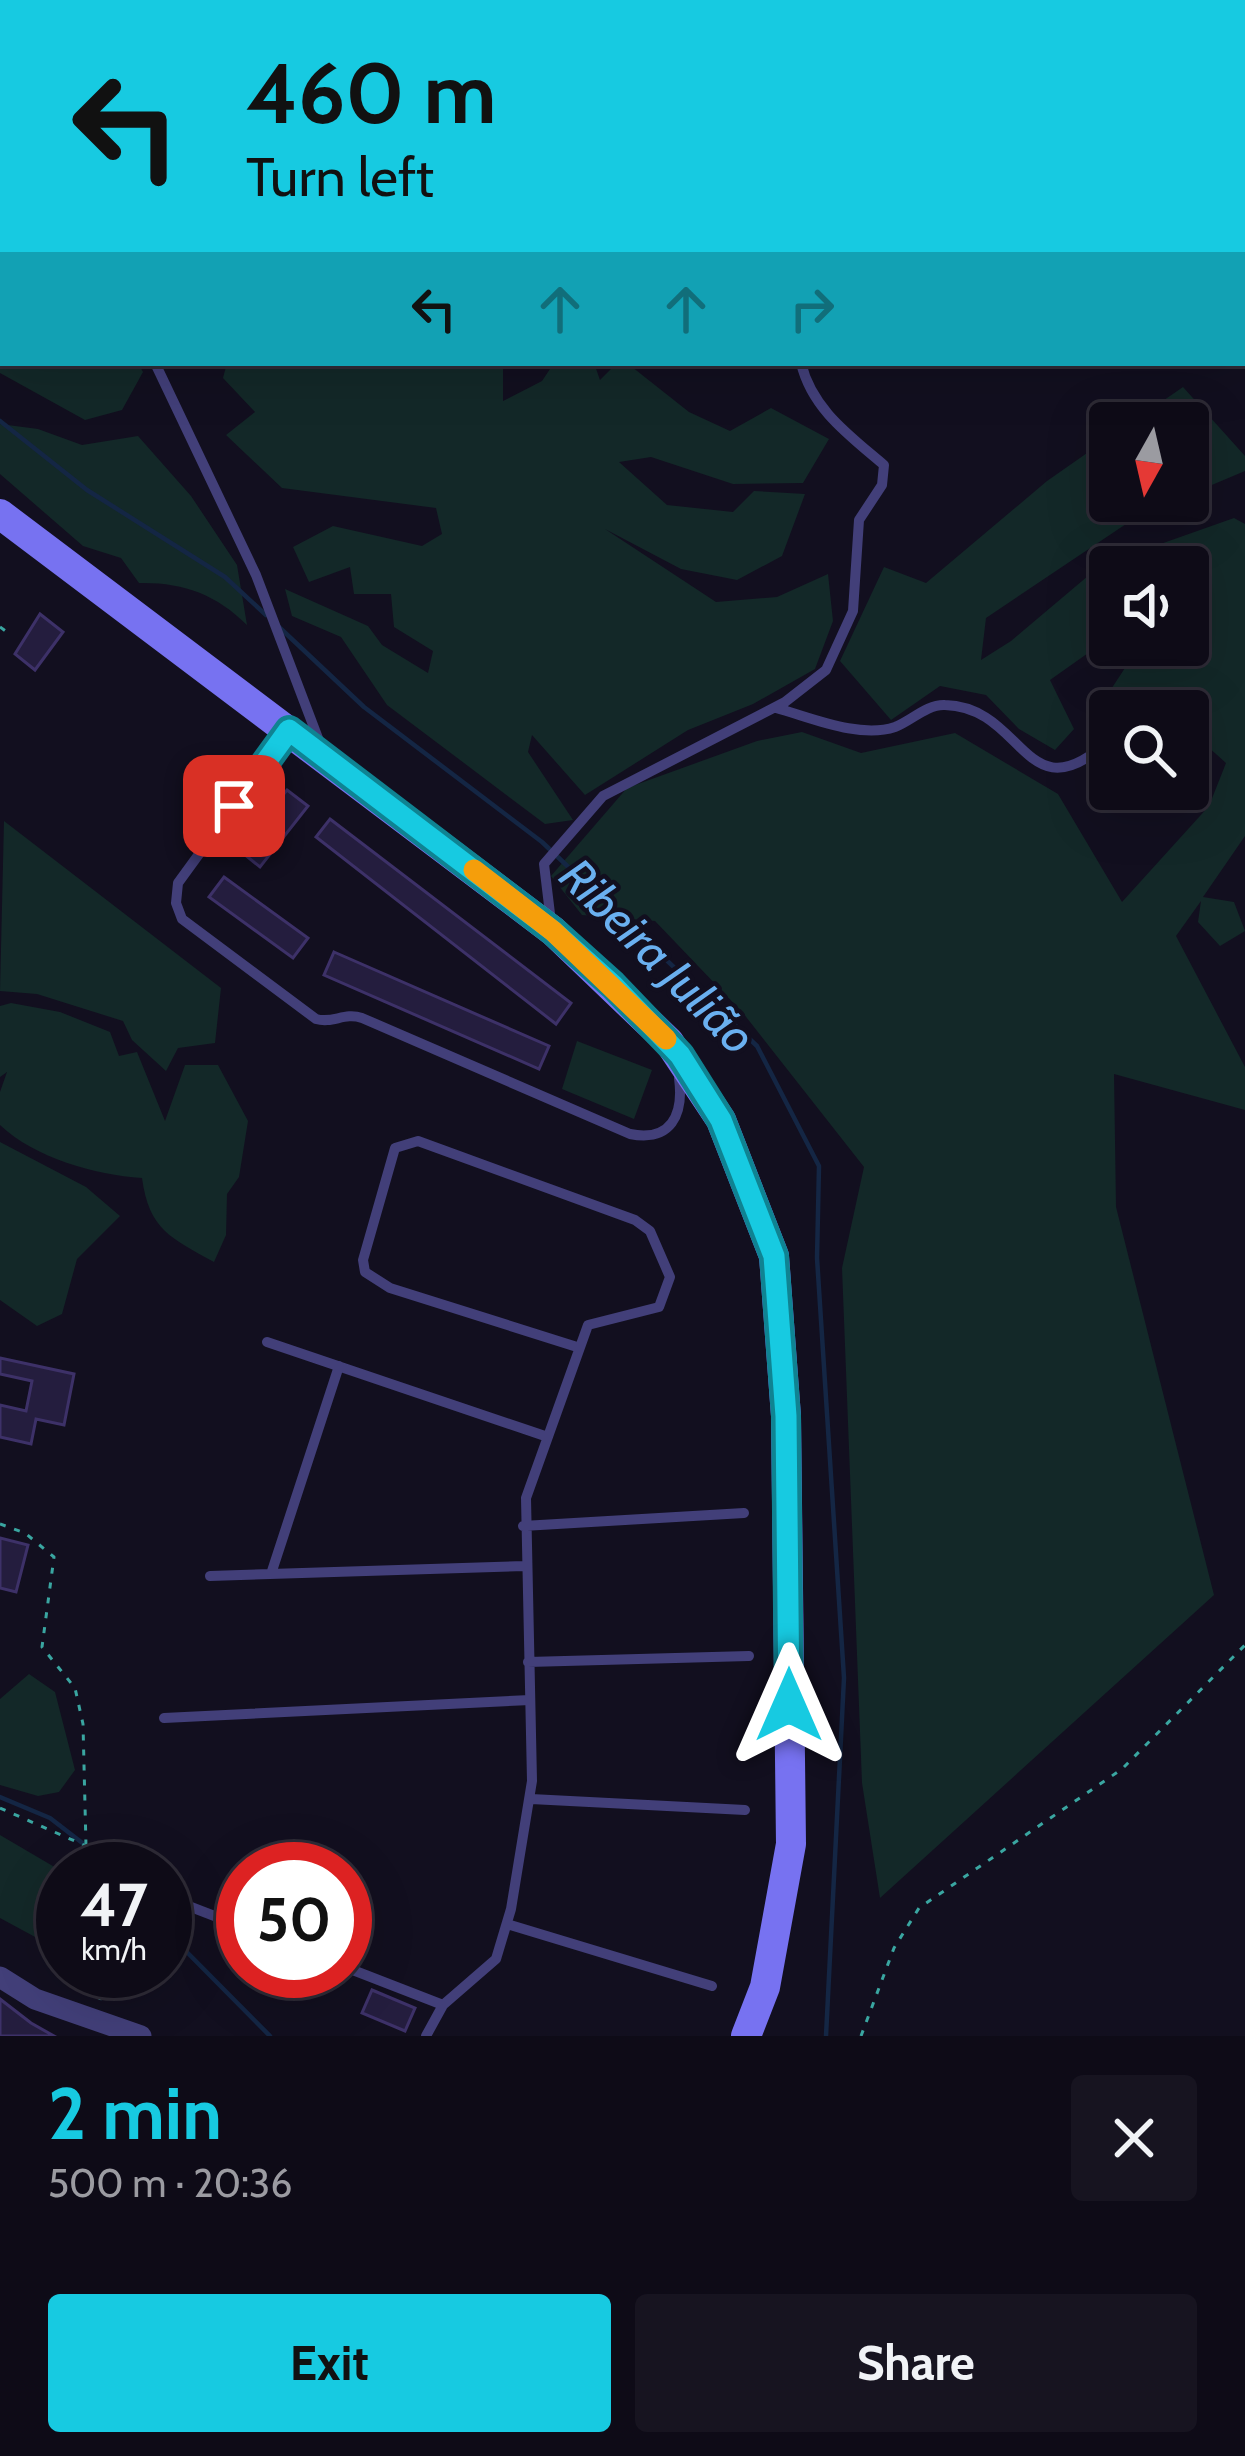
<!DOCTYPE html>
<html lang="en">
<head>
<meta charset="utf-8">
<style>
	:root { --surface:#0e0b17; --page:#171420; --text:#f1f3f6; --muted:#9b9ba1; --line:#2e2b36; --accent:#17cae1 }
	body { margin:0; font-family:Cabin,sans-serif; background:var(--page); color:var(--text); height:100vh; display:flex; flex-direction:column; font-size:45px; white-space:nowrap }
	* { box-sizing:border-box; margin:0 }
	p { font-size:39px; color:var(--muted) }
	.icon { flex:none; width:66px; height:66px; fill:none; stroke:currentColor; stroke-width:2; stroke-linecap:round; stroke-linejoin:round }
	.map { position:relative; height:2036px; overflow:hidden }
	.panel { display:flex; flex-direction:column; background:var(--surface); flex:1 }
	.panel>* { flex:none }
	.banner { position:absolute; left:0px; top:0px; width:1245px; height:366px; box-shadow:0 12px 48px #0002,0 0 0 3px var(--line); background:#17cae1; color:#111; overflow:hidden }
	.needle { width:78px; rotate:188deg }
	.buttons { position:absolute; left:1089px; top:402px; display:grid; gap:24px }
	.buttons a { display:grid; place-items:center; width:120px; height:120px; border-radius:12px; background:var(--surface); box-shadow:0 12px 48px #0002,0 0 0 3px var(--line); font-size:60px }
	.speed { position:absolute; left:36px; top:1842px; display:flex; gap:24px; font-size:60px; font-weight:700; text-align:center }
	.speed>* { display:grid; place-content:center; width:156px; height:156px; border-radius:50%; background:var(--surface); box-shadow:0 12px 48px #0002,0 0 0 3px var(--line); line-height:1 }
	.speed small { font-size:30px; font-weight:400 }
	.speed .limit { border:18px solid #d22; background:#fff; color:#111 }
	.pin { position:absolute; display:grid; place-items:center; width:102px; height:102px; color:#fff; margin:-51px; border-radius:24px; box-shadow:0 6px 18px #0006 }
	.me { position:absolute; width:132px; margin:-66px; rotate:0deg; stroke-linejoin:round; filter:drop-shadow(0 0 9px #0008) }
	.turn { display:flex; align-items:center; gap:42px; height:252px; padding:0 48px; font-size:54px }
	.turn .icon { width:156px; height:156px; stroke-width:2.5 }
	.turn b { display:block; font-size:84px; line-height:102px }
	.lanes { display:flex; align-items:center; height:114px; padding:0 48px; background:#0003; justify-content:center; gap:60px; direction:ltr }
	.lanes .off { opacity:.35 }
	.round { display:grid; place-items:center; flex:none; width:126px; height:126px; border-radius:12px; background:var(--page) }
	.overview { display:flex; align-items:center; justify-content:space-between; height:204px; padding:0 48px }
	h1 { font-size:72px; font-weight:700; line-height:90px; color:var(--accent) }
	.cta { display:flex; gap:24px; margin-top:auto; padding:24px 48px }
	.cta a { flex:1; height:138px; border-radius:12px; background:var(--accent); color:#111; font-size:48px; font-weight:700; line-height:138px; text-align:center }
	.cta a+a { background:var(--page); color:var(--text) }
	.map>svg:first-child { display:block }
</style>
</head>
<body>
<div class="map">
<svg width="1245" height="2036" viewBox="0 0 1245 2036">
	<rect width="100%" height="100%" fill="#120f1f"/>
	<path fill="#132828" d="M0 0H108L3 3V363H138L143 372 122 410 85 420 0 373Z
		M227 363H503V401L542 381 554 363H594L600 380 617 363H627L689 412 730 431 771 408 829 439 803 483 733 484 651 457 619 462 667 505 733 512 754 491 805 494 782 556 737 580 681 569 605 529 716 602 777 597 828 574 833 621 815 669 753 704 688 730 585 795 532 735 528 752 573 820 545 824 387 705 341 637 292 616 285 589 368 626 382 645 428 673 433 651 394 627 391 594H354L350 567 309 582 293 547 333 526 422 546 442 534 436 508 282 488 226 435 255 412 223 378Z
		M1183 387 1245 456V471L1188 495V423H1131Z
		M0 424 38 429 82 445 138 436 191 496 237 565 247 625C216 594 182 582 139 583L121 558 83 546 0 474Z
		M1110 437V501H1173L1138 516 986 618 981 660 1011 641 1101 565 1234 518 1245 524V836L1203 897 1234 902 1245 931 1220 946 1198 922 1201 901 1176 936 1245 1067V1110L1114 1074 1116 1207 1214 1595 880 1898 862 1783 842 1268 864 1167 743 1013 655 921 582 915 551 876 627 788 757 741 802 732 861 753 955 733 1058 794 1122 902 1209 806 1226 763 1197 737 1188 740V711H1116L1104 700 1140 645H1188V567H1110L1112 645 1091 651 1050 680 1074 729 1055 750 1019 729 986 695 940 686 891 720 840 661 884 567 926 583 1047 481Z
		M4 821 221 988 215 1043 178 1048 166 1071 132 1040 123 1021 37 994 0 991Z
		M11 1003 60 1012 110 1032 119 1056 137 1052 165 1121 185 1065H218L248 1121 239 1177 227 1194 226 1235 214 1262C171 1238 149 1230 142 1178 95 1175 35 1158 0 1125V1092L7 1072 0 1077V1006Z
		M577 1041 652 1070 634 1119 562 1089Z
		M0 1142 86 1187 120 1216 77 1259 62 1314 37 1326 0 1300Z
		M29 1674 55 1692 75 1770 59 1792 38 1796 0 1785V1699Z
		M0 1835 63 1872 61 1951 0 1918Z"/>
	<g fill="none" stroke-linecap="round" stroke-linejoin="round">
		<path stroke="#142644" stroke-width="4.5" d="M0 421 87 490 225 577 266 615
			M279 627 364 707 542 842 757 1046 819 1166 817 1258 844 1678 826 2036
			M0 1797 50 1818 116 1869
			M165 1930 270 2036"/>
	</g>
	<path fill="#241d3e" stroke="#3d3168" stroke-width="3" d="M40 614 63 632 35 670 15 654Z
		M287 790 308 806 260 867 239 850Z
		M330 819 571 1003 556 1024 316 837Z
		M224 877 308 938 293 958 209 897Z
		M334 952 549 1046 539 1069 324 975Z
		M0 1358 74 1374 64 1425 36 1419 31 1444 0 1437V1405L26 1411 32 1381 0 1374Z
		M0 1538 28 1545 16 1592 0 1588Z
		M372 1990 415 2008 405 2031 362 2013Z
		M0 1999 31 2023 54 2036H0Z"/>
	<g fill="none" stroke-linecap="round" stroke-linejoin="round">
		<path stroke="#3aa6a1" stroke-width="3" stroke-dasharray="6 9" stroke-linecap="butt" d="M0 627 7 632
			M0 1524 25 1533 54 1557 42 1647 75 1688 83 1724 86 1846
			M0 1808 86 1846 95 1869
			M100 2000 105 1971
			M861 2036 894 1948 919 1908 1122 1769 1245 1645"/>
		<path stroke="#423f79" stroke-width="10" d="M129 3V0
			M155 363 256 575 321 746
			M776 708C810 717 859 739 895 727 911 721 927 704 945 705 1026 707 1024 818 1110 740
			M287 733 178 883 176 903 182 919 316 1019C333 1024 344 1012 362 1018L630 1134C671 1142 684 1115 679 1078
			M551 922 544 864 603 796 785 702 826 670 853 611 859 520 882 485 884 465C849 435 812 409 801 363
			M267 1342 545 1436
			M523 1526 744 1513
			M271 1574 339 1366
			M210 1576 524 1566
			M528 1662 749 1656
			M164 1718 530 1700
			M531 1799 745 1810
			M165 1897 243 1927
			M507 1924 712 1986
			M345 1967 443 2005
			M426 2036 443 2005 496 1959 511 1909 532 1781 526 1498 588 1325 659 1307 670 1277 650 1231 635 1220 418 1141 395 1148 363 1260 365 1272 390 1288 577 1347"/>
		<path stroke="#423f79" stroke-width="21" d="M0 1977 35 1999 141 2036"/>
		<path stroke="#7772f1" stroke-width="30" d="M0 514 553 931 669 1042 721 1120 774 1256 786 1416 791 1844 765 1987 746 2036"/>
	</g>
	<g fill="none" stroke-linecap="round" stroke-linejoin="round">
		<g stroke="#0f8392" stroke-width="30">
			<path id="route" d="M234 806 289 730 553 931 613 985 680 1055 721 1120 774 1256 786 1416 789 1705"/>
		</g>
		<use href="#route" stroke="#17cae1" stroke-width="21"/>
		<path stroke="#f59e0b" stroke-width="21" d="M474 870 553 931 666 1039"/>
	</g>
	<g text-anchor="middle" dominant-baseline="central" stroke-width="9" stroke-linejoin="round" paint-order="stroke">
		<g font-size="48" font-style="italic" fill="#6ab0f0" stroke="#120f1f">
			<text transform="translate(658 956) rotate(45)">Ribeira Julião</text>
		</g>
	</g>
</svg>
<div class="buttons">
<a><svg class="needle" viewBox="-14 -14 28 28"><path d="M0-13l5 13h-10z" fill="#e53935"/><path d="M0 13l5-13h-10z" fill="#9b9ba1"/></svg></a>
<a><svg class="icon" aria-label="sound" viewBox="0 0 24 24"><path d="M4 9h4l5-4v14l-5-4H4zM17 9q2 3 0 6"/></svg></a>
<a><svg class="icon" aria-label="search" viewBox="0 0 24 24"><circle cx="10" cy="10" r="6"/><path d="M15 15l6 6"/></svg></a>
</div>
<div class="speed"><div>47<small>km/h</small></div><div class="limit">50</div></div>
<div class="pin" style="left:234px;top:806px;background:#d93025"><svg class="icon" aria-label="arrive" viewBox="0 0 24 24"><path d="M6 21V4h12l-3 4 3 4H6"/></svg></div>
<svg class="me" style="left:789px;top:1705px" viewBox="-20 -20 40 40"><path d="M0-17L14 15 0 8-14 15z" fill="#17cae1" stroke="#fff" stroke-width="4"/></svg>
<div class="banner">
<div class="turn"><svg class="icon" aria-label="left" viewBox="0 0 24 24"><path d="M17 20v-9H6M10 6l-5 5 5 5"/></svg><div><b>460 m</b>Turn left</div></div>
<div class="lanes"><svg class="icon" aria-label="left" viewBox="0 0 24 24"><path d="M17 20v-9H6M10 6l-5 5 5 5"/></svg><svg class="icon off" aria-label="ahead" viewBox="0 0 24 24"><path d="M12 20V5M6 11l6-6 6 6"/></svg><svg class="icon off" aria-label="ahead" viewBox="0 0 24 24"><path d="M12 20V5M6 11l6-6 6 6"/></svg><svg class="icon off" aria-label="right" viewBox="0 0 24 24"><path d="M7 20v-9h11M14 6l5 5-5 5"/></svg></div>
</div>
</div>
<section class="panel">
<div class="overview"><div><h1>2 min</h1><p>500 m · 20:36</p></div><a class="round"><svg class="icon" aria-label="close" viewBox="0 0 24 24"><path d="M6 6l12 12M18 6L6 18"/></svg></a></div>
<div class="cta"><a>Exit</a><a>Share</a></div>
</section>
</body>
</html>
